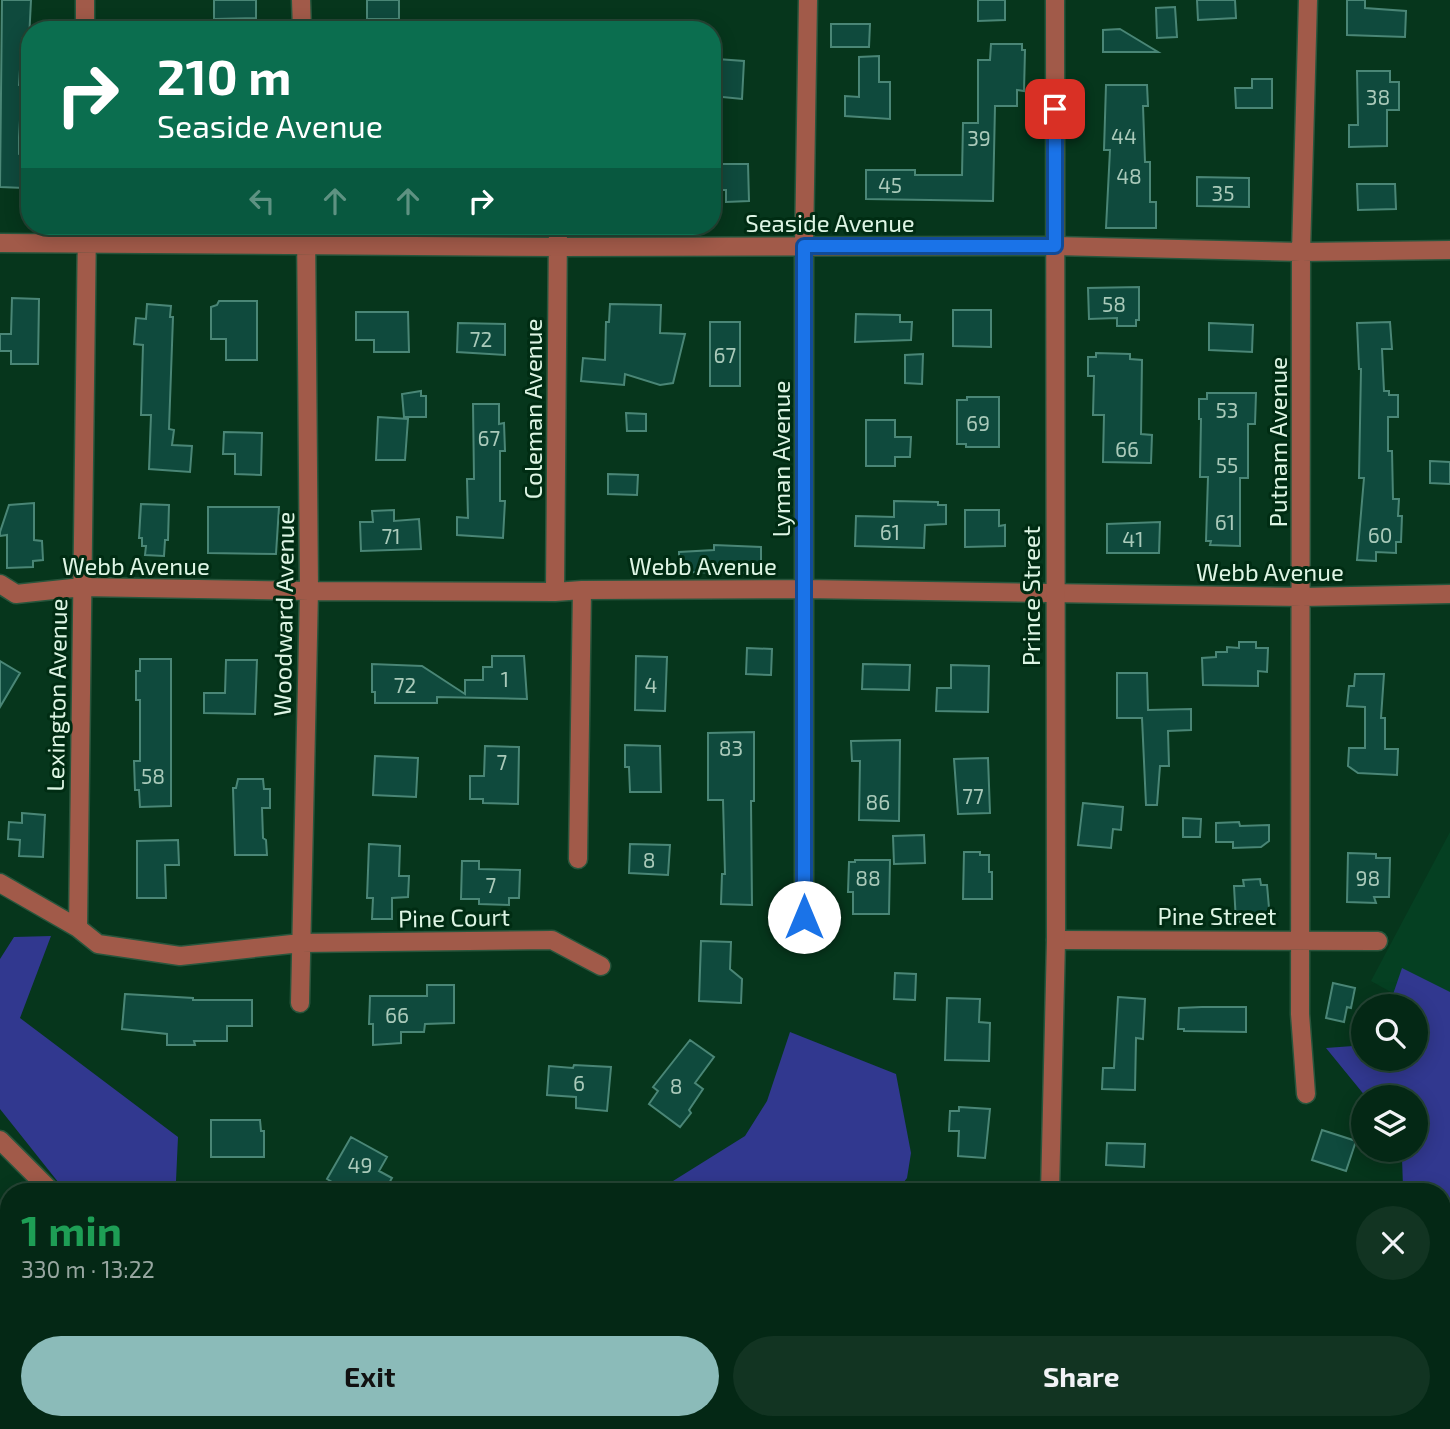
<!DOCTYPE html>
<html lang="en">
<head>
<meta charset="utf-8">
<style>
	:root { --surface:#042815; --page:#123422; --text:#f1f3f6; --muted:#97a6a0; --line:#254434; --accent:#8bbbb9 }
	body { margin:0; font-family:"Exo 2",sans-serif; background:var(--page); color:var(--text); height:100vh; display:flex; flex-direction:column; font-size:26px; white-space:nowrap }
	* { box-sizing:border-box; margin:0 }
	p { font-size:23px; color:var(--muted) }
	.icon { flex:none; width:38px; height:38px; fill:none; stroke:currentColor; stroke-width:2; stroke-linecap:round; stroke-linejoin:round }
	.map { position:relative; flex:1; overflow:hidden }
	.side { position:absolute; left:0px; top:1183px; width:1451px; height:247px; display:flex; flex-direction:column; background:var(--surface); border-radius:28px 28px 0 0; box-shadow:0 4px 18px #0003,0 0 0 2px var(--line) }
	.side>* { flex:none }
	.guide { position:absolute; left:21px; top:21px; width:700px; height:214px; border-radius:28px; box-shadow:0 4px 18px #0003,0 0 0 2px var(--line); background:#0b6e4f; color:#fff; overflow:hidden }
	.buttons { position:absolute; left:1351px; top:994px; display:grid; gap:14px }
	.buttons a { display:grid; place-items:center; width:77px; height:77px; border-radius:50%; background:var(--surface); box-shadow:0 4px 18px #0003,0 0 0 2px var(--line); font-size:35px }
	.pin { position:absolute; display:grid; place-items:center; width:60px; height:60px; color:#fff; margin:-30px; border-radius:14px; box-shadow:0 4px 10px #0006 }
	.me { position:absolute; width:77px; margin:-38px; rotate:0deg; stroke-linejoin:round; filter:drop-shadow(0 0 5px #0008) }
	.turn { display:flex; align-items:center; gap:24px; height:147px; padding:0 21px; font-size:32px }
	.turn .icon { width:91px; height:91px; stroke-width:2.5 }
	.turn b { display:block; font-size:49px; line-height:60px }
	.lanes { display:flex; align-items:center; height:66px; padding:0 21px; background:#0003; justify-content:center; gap:35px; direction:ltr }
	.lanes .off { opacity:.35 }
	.round { display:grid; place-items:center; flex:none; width:74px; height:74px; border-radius:37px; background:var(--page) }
	.headline { display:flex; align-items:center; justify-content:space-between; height:119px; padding:0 21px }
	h1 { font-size:42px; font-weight:700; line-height:52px; color:#1e9e55 }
	.cta { display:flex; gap:14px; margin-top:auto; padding:14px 21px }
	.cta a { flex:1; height:80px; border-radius:42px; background:var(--accent); color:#111; font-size:28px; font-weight:700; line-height:80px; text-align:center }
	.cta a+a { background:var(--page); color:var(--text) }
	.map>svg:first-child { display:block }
</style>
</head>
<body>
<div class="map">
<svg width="1450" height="1429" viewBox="0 0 1450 1429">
	<rect width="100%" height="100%" fill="#06361c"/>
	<path fill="#054022" d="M1450 832V1025L1371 981Z"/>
	<path fill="#31388f" d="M51 936 20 1018 178 1137 176 1181 169 1192H66L0 1109V959L14 937Z
		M1402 968 1450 992V1342L1442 1344V1192H1400L1403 1187 1402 1158 1393 1150H1416V1097H1366L1326 1048 1353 1046 1363 1042V1059H1416V1006H1389Z
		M790 1032 896 1074 911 1153 907 1178 896 1192H812L798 1186 789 1192H670L665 1186 745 1136 767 1101Z
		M1277 1421H1366L1363 1429H1280Z"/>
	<path fill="#0f4a3d" stroke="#4a8676" stroke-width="2" d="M2 0H31L29 40 22 39 19 85 22 86 19 137V154L25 155 24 188 0 187Z
		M214 0H256V18L214 19Z
		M367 0H399V19H367Z
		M978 0H1005V20L978 21Z
		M1197 0H1235L1236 18 1198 20Z
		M1347 0H1365V8L1406 11 1405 37 1347 35Z
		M1175 7 1177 37 1157 38 1156 8Z
		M831 24H870L869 47H831Z
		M1120 29 1158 52H1103V30Z
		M991 44H1022V50H1025L1024 91 1017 90V106H995L993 201 866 199V170H915V175H962L963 123H978V60H990Z
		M879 56V82H890V119L845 116V96L859 97V57Z
		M717 59 744 61 742 99 713 96Z
		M1357 71H1390V82H1399V110H1387V146L1349 147V125H1358Z
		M1252 79H1272V108H1236L1235 88H1252Z
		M1106 85H1147L1148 106H1143L1145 162H1150V202H1156V228H1106L1110 150H1104Z
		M712 164H748L749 201 726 202V190H712Z
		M1197 177 1249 178V207L1197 206Z
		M1357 184H1395L1396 209 1358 210Z
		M1139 287V320H1136V326H1117V318L1089 319 1088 288Z
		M12 298 39 299 38 364H11V351H0V334H11Z
		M219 301H257V360H226V339H211V307L217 305Z
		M147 304 171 306 170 317H173L169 429 174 430 172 445 192 446 190 472 149 469 151 415H141L143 345 134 344 136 318 146 319Z
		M610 304 661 305 660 333 685 334 673 383 660 385 625 374 624 385 581 381 583 358 605 360 606 322H609Z
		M953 310H991V347L953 346Z
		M356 312H408L409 352H374V340H356Z
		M856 314 900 315V322H912L911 340 855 342Z
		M710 322H740V386H710Z
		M1390 322 1392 349H1382L1384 391H1389V395H1398V417H1388V451H1392L1393 499H1399L1398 516H1402L1401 542H1396V553L1376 552V561L1357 560 1364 478H1359L1361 369H1359L1357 323Z
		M458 323 505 324V355L457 352Z
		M1209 323 1253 325 1252 352 1209 350Z
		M1096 353 1130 354V359L1142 360 1141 434 1152 435 1151 463 1103 462 1104 415H1093L1094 376H1088V357H1096Z
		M923 354 922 384 905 383V355Z
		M421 391V396H426V417H404L402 394Z
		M1207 393H1256L1255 424H1248V478H1240V546L1210 545 1211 541H1206L1208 477H1200L1201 419H1199V399H1207Z
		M967 397H999V447H966V444H957V400H967Z
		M473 404H499V424L504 423 505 451H500V501H505L503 538 457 535V517L468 518 467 479H474Z
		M626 413 646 414V431H627Z
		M378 417 408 419 405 460H376Z
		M866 420H895V437H911L910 457H895V466H866Z
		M224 432 262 433 261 475 235 474V454H223Z
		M1430 461 1450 462V484L1430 483Z
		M608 474 638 475 637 495 608 494Z
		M894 501 938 502V505H946V524L925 525 924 548 855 546 856 516 894 517Z
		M34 503V540L42 541 43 560 33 561V567L7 568V535L0 536V532L9 505Z
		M141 504 169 505 168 540H165L164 556 145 555 146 546H142V538H139Z
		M208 507H279L276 554 208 553Z
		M394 510V521L419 519 421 549 361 551 360 522H373L372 511Z
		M965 510H999V526L1005 525V546L965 547Z
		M1160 522 1159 553H1107V524Z
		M714 545 761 547V573L679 572V552L714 550Z
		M1239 642H1256V648H1268L1267 672 1258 671V686L1203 685 1202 658 1216 657V652H1227V647L1239 648Z
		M747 648 772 649 771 675 746 674Z
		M492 656H524L527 699 437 697V703H375V692H372V664L422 666 465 694V680H483V667H492Z
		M636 656 667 657 665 711 635 710Z
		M140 659H171V806L140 807 139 790H135L134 761H140V700H136V671H140Z
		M226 660H257L255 714 204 713V693H225Z
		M0 661 20 673 0 707Z
		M863 664 910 665 909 690 862 689Z
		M951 665 989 666 988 712 936 711 937 688H951Z
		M1117 673H1147L1148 710 1191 709V730L1168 731 1169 766H1160L1157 805H1146L1142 718H1117Z
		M1355 674H1384L1381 718H1385V749H1398L1397 775 1358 773 1348 766 1349 748H1365V707L1347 706 1349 686H1354Z
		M754 732V801H751L752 905 721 904 722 874H725L723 800H708V733Z
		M900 740 899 821 859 820 860 761H852L851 741Z
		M625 745 660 746 661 792H630L629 767H625Z
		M485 746 519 747 518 804 483 803V799H470V776H484Z
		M375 756 418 758 416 797 373 795Z
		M988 758 990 813 958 814 954 759Z
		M238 779H263L264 789H270V808H262L263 838 266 840 267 855H235L233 788H236Z
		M1083 803 1123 807 1121 830 1113 829 1111 848 1078 845Z
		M22 813 45 815 43 857 19 856 20 840 8 839 9 822 22 823Z
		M1183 818 1201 819 1200 837H1183Z
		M1239 822 1240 826 1269 825V841L1261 847 1233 848V842H1216V823Z
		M924 835 925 863 894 864 893 836Z
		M178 840 179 865H165L166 898H137V841Z
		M369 844 400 846 399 876H409L408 897 392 898V919H372L373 898H367Z
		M630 844 670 845 668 875 629 873Z
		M964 852H980V855H989V872H992V899H963Z
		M1348 853 1376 854V858H1390L1389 897H1374L1376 903 1347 902Z
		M855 860H890L889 914H853V892H848L849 862H855Z
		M462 861H479V869L520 870 519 898H509V905L479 904V899H461Z
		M1260 879 1261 885H1267L1270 919 1236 922 1234 886H1244L1243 880Z
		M701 941 731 942 730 969 742 979 741 1003 699 1001Z
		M895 973 916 974 915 1000 894 999Z
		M1333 983 1355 988 1351 1008 1347 1007 1344 1022 1326 1018Z
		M427 985H454V1023L425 1024 424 1032H401V1043L373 1045V1024H369L370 996H427Z
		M125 994 193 998V1000H252V1026H227V1041H194L195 1045H167V1034L122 1029Z
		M1118 997 1145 999 1143 1039 1136 1038 1135 1090 1102 1089 1103 1068H1114Z
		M947 998 980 999 979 1022 990 1023 989 1061 945 1060Z
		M1202 1007H1246V1032L1184 1031V1029H1178L1179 1008Z
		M690 1040 714 1057 695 1083 703 1089 689 1110 691 1113 680 1127 649 1104 658 1091 653 1087Z
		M574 1065 611 1067 607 1111 576 1108V1097L547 1095 549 1066 573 1068Z
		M959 1107 990 1109 985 1158 958 1156 959 1131H949L950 1111H959Z
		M211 1120H260L261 1131H264V1157H211Z
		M1322 1130 1356 1141 1346 1171 1312 1160Z
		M351 1137 387 1157 379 1171 392 1178 384 1192H349L327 1179Z
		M1107 1143 1145 1144 1144 1167 1106 1165Z"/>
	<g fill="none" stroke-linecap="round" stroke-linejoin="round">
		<g stroke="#28553c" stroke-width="21">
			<path id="minor" d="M85 0V30
				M301 0 302 30
				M87 226 78 928 98 944 180 956 301 943 552 940 601 966
				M0 243 558 247 1055 246 1301 252 1450 250
				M0 584 16 594 82 587 309 591 555 592 582 590 805 589 1302 597 1450 594
				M555 592 558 226
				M578 859 582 590
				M0 883 78 928
				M804 917V246L808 0
				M1056 940 1378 941
				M300 1003 309 591 306 226
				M1306 1094 1300 1014 1301 252 1308 0
				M0 1140 52 1192
				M1442 1374 1450 1377
				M573 1421 587 1429
				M64 1429 67 1421
				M438 1429 442 1421"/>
		</g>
		<g stroke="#28553c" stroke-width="21">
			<path id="tertiary" d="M1050 1192 1056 940 1055 0
				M963 1429 968 1421"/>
		</g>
		<use href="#minor" stroke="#a15a49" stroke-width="18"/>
		<use href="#tertiary" stroke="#a15a49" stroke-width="18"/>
	</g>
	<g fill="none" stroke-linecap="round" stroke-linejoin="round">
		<g stroke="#114b97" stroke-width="18">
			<path id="route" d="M804 917V246H1055V109"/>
		</g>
		<use href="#route" stroke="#1a73e8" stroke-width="12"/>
	</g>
	<g text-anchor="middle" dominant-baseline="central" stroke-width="6" stroke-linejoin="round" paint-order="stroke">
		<g font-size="21" fill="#aacaba">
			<text x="1378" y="96">38</text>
			<text x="1124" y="135">44</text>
			<text x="979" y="137">39</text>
			<text x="1129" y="175">48</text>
			<text x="890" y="184">45</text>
			<text x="1223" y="192">35</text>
			<text x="1114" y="303">58</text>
			<text x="481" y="338">72</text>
			<text x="725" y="354">67</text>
			<text x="1227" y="409">53</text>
			<text x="978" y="422">69</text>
			<text x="489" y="437">67</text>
			<text x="1127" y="448">66</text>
			<text x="1227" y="464">55</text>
			<text x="1225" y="521">61</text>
			<text x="890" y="531">61</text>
			<text x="1380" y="534">60</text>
			<text x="391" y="535">71</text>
			<text x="1133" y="538">41</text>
			<text x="505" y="678">1</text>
			<text x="405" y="684">72</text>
			<text x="651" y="684">4</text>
			<text x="731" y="747">83</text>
			<text x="502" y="761">7</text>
			<text x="153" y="775">58</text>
			<text x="973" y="795">77</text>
			<text x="878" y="801">86</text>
			<text x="649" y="859">8</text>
			<text x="868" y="877">88</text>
			<text x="1368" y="877">98</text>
			<text x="491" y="884">7</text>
			<text x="397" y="1014">66</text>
			<text x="579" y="1082">6</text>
			<text x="676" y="1085">8</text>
			<text x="360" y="1164">49</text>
		</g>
		<g font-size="24" fill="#ddf5e4" stroke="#002c13">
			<text x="830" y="222">Seaside Avenue</text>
			<text transform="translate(532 409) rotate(-90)">Coleman Avenue</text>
			<text transform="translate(1277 442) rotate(-90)">Putnam Avenue</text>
			<text transform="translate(780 459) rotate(-90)">Lyman Avenue</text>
			<text x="136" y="565">Webb Avenue</text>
			<text x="703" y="565">Webb Avenue</text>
			<text x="1270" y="571">Webb Avenue</text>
			<text transform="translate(1030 596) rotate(-90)">Prince Street</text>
			<text transform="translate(283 614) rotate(-89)">Woodward Avenue</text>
			<text transform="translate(56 695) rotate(-89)">Lexington Avenue</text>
			<text x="1217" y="915">Pine Street</text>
			<text transform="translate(454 917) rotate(-1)">Pine Court</text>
		</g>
	</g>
</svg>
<div class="buttons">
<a><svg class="icon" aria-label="search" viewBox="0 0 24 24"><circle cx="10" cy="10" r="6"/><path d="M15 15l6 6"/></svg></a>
<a><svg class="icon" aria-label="layers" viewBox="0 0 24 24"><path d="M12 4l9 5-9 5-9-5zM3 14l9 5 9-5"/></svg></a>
</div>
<div class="pin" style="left:1055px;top:109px;background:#d93025"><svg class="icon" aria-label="arrive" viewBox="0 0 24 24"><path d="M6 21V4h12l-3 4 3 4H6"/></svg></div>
<svg class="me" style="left:804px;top:917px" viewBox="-20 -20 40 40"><circle r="19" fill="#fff"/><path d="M0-13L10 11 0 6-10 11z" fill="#1a73e8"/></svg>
<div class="guide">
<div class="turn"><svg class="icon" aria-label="right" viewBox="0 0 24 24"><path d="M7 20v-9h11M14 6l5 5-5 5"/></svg><div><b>210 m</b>Seaside Avenue</div></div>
<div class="lanes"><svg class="icon off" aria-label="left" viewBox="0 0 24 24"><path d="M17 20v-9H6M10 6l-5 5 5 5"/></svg><svg class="icon off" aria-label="ahead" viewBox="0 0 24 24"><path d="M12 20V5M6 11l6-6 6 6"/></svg><svg class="icon off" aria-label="ahead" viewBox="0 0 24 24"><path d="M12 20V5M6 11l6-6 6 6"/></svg><svg class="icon" aria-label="right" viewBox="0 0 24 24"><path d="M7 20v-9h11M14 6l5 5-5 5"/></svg></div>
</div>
<section class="side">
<div class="headline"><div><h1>1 min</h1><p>330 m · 13:22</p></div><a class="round"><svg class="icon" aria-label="close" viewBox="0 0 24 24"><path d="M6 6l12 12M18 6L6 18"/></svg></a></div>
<div class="cta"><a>Exit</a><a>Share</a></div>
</section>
</div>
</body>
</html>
